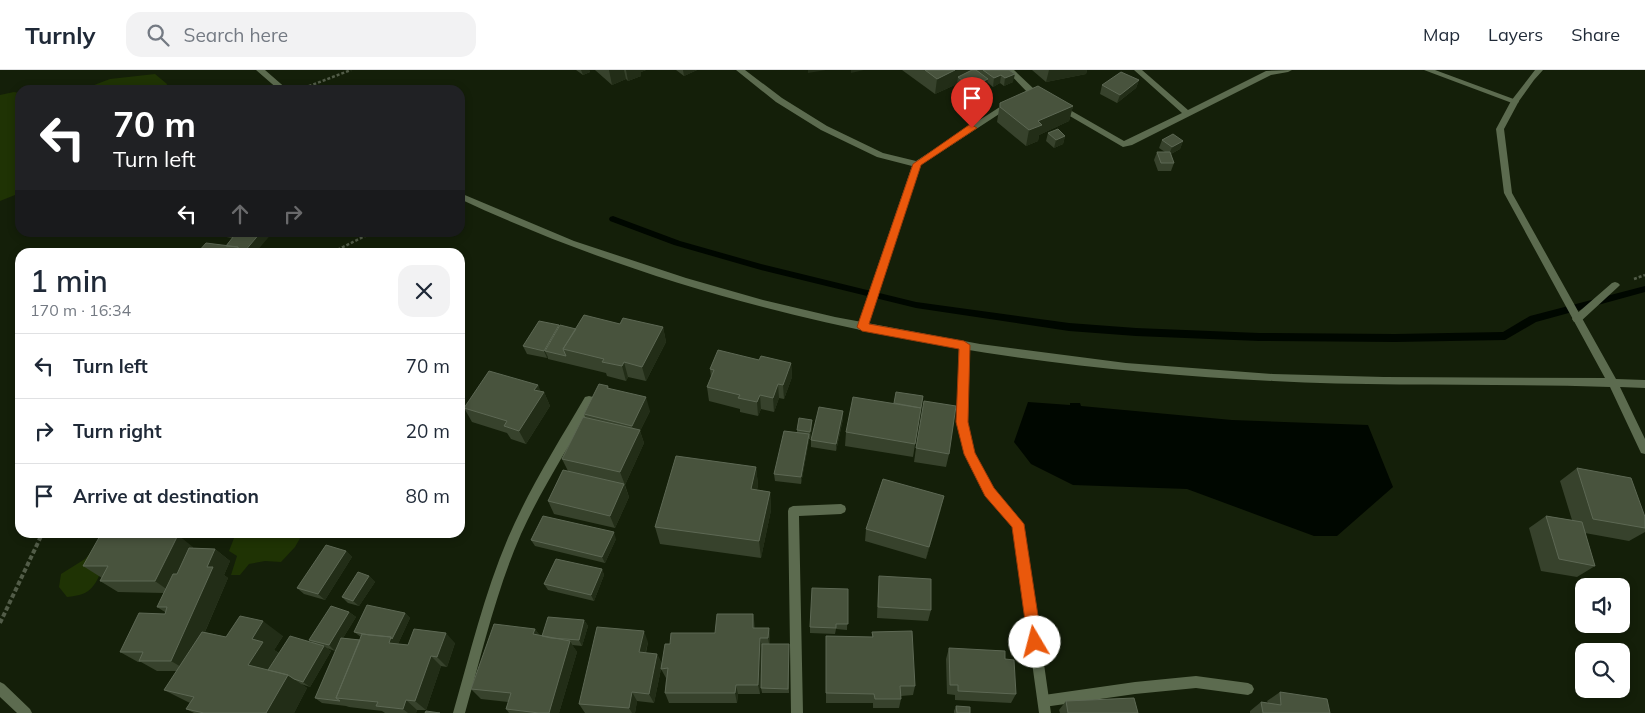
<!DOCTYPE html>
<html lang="en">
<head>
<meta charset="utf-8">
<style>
	:root { --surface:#fff; --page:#f2f2f3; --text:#1f2937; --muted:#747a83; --line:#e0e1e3 }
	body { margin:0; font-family:Mulish,sans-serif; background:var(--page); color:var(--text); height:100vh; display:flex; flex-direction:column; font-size:19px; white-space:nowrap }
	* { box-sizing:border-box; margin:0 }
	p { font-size:16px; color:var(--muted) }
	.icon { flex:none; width:28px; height:28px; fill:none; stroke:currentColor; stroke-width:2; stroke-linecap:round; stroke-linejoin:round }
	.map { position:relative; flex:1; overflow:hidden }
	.details { position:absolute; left:15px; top:178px; width:450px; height:290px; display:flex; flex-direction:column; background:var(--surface); border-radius:15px; box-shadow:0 2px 8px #0003 }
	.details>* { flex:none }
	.banner { position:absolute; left:15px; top:15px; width:450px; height:152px; border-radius:15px; box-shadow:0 2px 8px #0003; background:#202124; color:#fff; overflow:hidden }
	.buttons { position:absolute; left:1575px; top:508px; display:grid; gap:10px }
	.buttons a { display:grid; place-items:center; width:55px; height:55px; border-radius:10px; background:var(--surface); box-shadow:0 2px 8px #0003; font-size:25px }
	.pin { position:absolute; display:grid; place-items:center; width:42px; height:42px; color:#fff; margin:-51px -21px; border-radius:50% 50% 50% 0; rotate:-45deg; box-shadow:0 0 5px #0007 }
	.pin .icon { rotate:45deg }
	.me { position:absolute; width:55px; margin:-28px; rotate:352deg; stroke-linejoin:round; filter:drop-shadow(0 0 4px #0008) }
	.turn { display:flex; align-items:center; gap:18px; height:105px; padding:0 15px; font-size:22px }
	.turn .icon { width:65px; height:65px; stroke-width:2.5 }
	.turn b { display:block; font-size:35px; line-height:42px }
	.lanes { display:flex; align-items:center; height:48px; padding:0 15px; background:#0003; justify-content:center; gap:25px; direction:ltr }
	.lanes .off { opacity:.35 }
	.round { display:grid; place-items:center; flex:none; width:52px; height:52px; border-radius:15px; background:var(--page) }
	.summary { display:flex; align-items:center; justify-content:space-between; height:85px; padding:0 15px }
	h1 { font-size:30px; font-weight:600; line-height:38px }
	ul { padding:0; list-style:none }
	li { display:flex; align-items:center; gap:15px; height:65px; padding:0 15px; border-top:1px solid var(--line) }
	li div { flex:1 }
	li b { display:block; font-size:19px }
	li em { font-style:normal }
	header { display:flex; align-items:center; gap:30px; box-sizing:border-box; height:70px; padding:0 25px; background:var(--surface); border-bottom:1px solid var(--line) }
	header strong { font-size:24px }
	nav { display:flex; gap:28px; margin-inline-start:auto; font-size:18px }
	.search { width:350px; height:45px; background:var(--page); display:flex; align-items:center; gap:12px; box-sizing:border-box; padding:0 18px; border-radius:15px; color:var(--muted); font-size:19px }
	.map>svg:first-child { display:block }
</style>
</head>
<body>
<header>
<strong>Turnly</strong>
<div class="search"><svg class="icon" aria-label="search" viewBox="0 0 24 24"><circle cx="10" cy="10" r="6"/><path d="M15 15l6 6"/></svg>Search here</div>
<nav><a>Map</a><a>Layers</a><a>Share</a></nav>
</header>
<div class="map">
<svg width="1645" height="643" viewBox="0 0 1645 643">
	<rect width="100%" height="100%" fill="#141f09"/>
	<path fill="#1f3304" d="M155 4 167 14 166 20H81L110 9Z
		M14 22 20 23V123L0 131V25Z
		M108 463H177L105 493C95 515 93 525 67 527L59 517 61 504 85 489Z
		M236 463H303L295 477 281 492 265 491 249 494 240 505H231L237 486 229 481Z"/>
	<path fill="#000700" d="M1028 332 1070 335V333H1080L1081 336 1232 350 1368 355 1393 417 1337 466H1314L1187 419 1073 415 1031 394 1014 372Z"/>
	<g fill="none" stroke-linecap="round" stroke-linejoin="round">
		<path fill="#000700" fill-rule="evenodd" d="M613 146 680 171 761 194 916 232 1069 253 1136 258 1259 263 1395 264 1503 262 1530 246 1645 216V222L1536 252 1505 270 1395 272 1259 271 1136 266 1069 261 916 238 761 200 674 175 610 151 609 149 610 147Z"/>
		<path stroke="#525c48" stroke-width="2.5" stroke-dasharray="3 2" stroke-linecap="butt" d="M304 18 351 0
			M333 182 373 162
			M1634 209 1645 205"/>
		<path stroke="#525c48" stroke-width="4" stroke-dasharray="4.5 2.5" stroke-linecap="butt" d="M0 553 43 462"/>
		<path fill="#5c6b4f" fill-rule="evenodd" d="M1006 0H1014L1034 19V23H1028Z
			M1196 606 1248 613 1252 615 1254 619 1252 623 1248 625 1196 618 1135 624 1044 637 1040 635 1038 631 1040 627 1044 625 1135 612Z"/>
		<path fill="#5c6b4f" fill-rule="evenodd" d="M736 0H745L782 28 827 56 883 83 916 91 1006 33H1012L1013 35 921 95 865 260H859L857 257 912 96 877 87 821 60 776 32Z
			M1134 0H1142L1188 40 1266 1 1292 0 1288 2 1271 5 1132 75 1123 77 1056 38 1060 36H1063L1124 71 1182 43Z
			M1424 0H1435L1519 31 1518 33H1512Z
			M1615 212 1618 213 1620 215 1618 217 1580 252H1574L1572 249 1574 246 1612 213Z
			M964 271 969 275 967 352 974 382 994 419 1024 454 1051 643H1039L1013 456 986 425 964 383 957 352 959 275Z
			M589 326 593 327 594 330C571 375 542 417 521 464 496 521 482 583 465 643H453C470 584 484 524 508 468 529 419 558 373 585 327Z
			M841 434 845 436 846 439 845 442 841 444 799 446 803 643H791L788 441 789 438 793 436Z
			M0 612 4 614 30 639 32 643H17L0 627Z"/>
		<path fill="#5c6b4f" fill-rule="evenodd" d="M256 0H265L288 20H279Z
			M1535 0H1543L1534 10 1519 31 1504 59 1512 123 1616 309 1645 310V318L1620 317 1645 369V384L1641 383 1610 317C1498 313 1385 317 1273 311 997 298 712 247 460 129V123L574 171 686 208 763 230 835 247 980 274 1126 293 1273 304 1384 307 1605 308 1504 123 1496 59 1511 31Z"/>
	</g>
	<path fill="#37422c" d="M576 0H589L590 2 583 5Z
		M595 0H646L641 2V6L628 11 626 9 612 15Z
		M676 0H697L684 6Z
		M902 0H1010L1013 12 1004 16 1000 13 993 17 987 12 986 17 970 25 956 15 957 14 935 24Z
		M1032 0H1087L1086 4 1046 12Z
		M1139 10 1136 18 1117 33 1100 24 1102 15Z
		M1000 33 1073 36 1069 51 1039 65 1038 71 1026 76 997 52Z
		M1048 63 1065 66 1063 74 1054 78 1046 71Z
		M1162 70 1183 71 1180 79 1171 84 1174 93 1171 101H1158L1154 90 1157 82H1165L1159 78Z
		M140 162H161L158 166Z
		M195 162H273L226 176 232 168 221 166 219 164H215L213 166Z
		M620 254 663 257 666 272 646 311 628 307 626 311 607 306 606 303 548 289V287L547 288 527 284 523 276 559 257 576 259Z
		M759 290 791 293 792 307 784 329 779 328 774 342 761 339 758 346 740 342V339L709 331 707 317 711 307 710 299Z
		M538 315 540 321 544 322 550 336 526 374 511 369 507 363 472 352 464 338Z
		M608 316 609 318 650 341 640 361 644 373 625 415 629 427 615 458 554 444 548 431 568 401 562 389 585 347 584 344Z
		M923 326 913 387 845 376 846 362Z
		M843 341V349L836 381 811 377V370Z
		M812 357 810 369H809L801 414 775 411 774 404 797 362V360Z
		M916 378 949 384 946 397 914 392Z
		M756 397 758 415 757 420 770 422 771 440 761 488 660 474 655 457Z
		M1577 398 1645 447V462L1629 471 1585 463 1595 496 1577 507 1541 501 1529 458 1546 446 1572 450 1560 411Z
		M941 439 926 489 865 471 866 459Z
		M616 469 605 493 535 476 531 470Z
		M193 477V478L215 479 230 491 224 505 228 508 205 562 226 567 283 566 274 580 279 583 313 573 309 570 349 542 356 547 343 568 360 570 361 567 354 562 405 543 410 548 398 574 408 575 455 573 447 597 441 596 426 640H417L416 643H385L382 641 349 637 346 636 322 633 315 628 337 578 335 581 327 578 331 581 310 617 301 614 307 618 294 643H194L186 639 190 633 164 620 177 601H157L141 592H138L120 582 165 544V542L157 537 164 523 118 522 100 511 102 508 83 496Z
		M346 481 352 487 325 530 304 524 297 518Z
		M602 499 604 505 594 531 548 520 544 514Z
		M369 506 375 512 359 536 348 533 342 527Z
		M879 506 931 540 928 551 877 548 878 518Z
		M848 519 847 560 836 559 835 564 810 563V557Z
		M584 550 588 556 582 576 572 575 577 582 559 643H509L506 639 508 632 481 629 471 619 535 559 540 566H542Z
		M755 555V558H769L770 569V574H789V623H762L761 618 762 578 760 624H738L737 633H669L665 623 666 608 661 599 715 563Z
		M872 562 915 616 913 625 901 626V629L899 638H873V633H826V566L872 567Z
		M648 572 646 583 657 584 662 594 654 633 637 631 635 643H585L579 634Z
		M949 578 1005 589 1016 624 1011 633 955 630V625L947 624 946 589Z
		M1280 622 1330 643H1250V641L1261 632 1268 633 1267 631Z
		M1066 631 1138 643H1060L1059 640Z
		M956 636 970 643H954V641Z"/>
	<path fill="#222d17" d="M581 0H589L590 2 583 5Z
		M609 0H624L626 9 612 15Z
		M626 0H646L641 2V6L628 11Z
		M683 0H697L684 6Z
		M808 0H826L808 3Z
		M851 0H864L851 3Z
		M955 0H975L958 7 957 14 935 24 937 9Z
		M1049 0H1087L1086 4 1046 12Z
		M1015 4 1013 12 1004 16 1005 8Z
		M1001 5 1000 13 993 17 994 8Z
		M988 9 986 17 970 25 971 17Z
		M1139 10 1136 18 1117 33 1120 25Z
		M1073 36 1069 51 1039 65 1038 71 1026 76 1029 60 1038 51Z
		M1065 66 1063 74 1054 78 1056 70Z
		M1183 71 1180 79 1169 85 1172 77Z
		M155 162H161L158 166Z
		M261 162H273L256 182H244Z
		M238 177 242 182H234Z
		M559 255 562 263 545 281 548 287 547 288 544 281Z
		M663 257 666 272 646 311 642 297Z
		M624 292 628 307 626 311 622 296Z
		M791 293 792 307 784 329 783 315Z
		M778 314 779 328 774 342 773 328Z
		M538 315 542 325 544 322 550 336 526 374 519 361 534 320Z
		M760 325 761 339 758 346 757 332Z
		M646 327 650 341 640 361 644 373 625 415 620 402 636 368 632 356Z
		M843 341V349L836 381V374Z
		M812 350V357L810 369V362Z
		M809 364V371L801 414V407Z
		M756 397 758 415 753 437 751 419Z
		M624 414 629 427 615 458 610 446Z
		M770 422 771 440 761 488 759 471Z
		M944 426 941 439 926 489 929 477Z
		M614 462 616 469 605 493 602 487Z
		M178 465 193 477 172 523 155 511Z
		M215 479 230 491 224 505 228 508 188 601 171 591 207 497Z
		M346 481 352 487 325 530 318 524Z
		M602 499 604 505 594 531 591 525Z
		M369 506 375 512 359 536 353 531Z
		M349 542 356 547 335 581 329 575Z
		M405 543 410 548 398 574 389 573 391 567Z
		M753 544 755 555 754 568 753 558Z
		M584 550 588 556 582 576 579 570Z
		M263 551 283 566 274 580 283 586 273 603 248 595 252 569Z
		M769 558 770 569V578L768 568Z
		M535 559 543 569 533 564Z
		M644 561 648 572 643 592 639 582Z
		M446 563 455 573 447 597 437 587Z
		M760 568 762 578 760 624 758 615Z
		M570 571 577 582 559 643H549Z
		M324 576 331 581 310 617 303 612Z
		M657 584 662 594 654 633 649 624Z
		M431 586 441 596 426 640 415 631Z
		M288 605 307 618 294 643H266Z
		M736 615 738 624 737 633 735 623Z
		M632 622 637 631 635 643H632L629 638Z
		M406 630 417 640 416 643H408L403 639Z"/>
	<path fill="#48533d" stroke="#5d6854" d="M925 0H955L937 9Z
		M972 0H976L988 9 971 17 958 7Z
		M983 0H1009L1015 4 1005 8 1001 5 994 8Z
		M1121 2 1139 10 1120 25 1102 15Z
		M1038 16 1073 36 1038 51 1042 55 1029 60 1000 37V33Z
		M1058 59 1065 66 1056 70 1048 63Z
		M1173 64 1183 71 1172 77 1162 70Z
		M1157 82H1170L1174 93H1161Z
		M237 162H261L244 182H242L238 177 226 176Z
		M206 173 238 177 234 182H198Z
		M584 245 620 254 623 248 663 257 642 297 624 292 622 296 602 292 604 289 563 279Z
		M539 251 559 255 544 281 523 276Z
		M560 255 576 259 563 279 566 286 545 281Z
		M718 280 759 290 761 286 791 293 783 315 778 314 773 328 760 325 757 332 738 328 740 325 707 317 714 300 710 299Z
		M489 301 538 315 534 320 544 322 519 361 504 356 507 351 464 338Z
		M599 314 608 316 607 318 646 327 632 356 584 344Z
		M896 322 923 326 921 338 894 333Z
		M853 327 921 338 915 374 846 362Z
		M924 331 956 336 949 384 916 378Z
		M819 337 843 341 836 374 811 370Z
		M583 347 640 360 620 402 562 389Z
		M799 348 812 350 810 362 797 360Z
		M784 361 809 364 801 407 774 404Z
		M676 386 756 397 751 419 770 422 759 471 655 457Z
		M1577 398 1631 408 1645 447V458L1593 449Z
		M563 400 624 414 610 446 548 431Z
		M883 409 944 426 929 477 866 459Z
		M543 446 614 462 602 487 531 470Z
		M1546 446 1582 452 1595 496 1559 489Z
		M101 464 178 465 155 511H100L108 496H83Z
		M326 475 346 481 318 524 297 518Z
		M189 478 215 479 207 497H213L171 591H139L143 582H120L139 543 165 544 167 537H157L173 504H177Z
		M556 489 602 499 591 525 544 514Z
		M358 502 369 506 353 531 342 527Z
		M879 506 931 509V540L878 537Z
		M812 518 848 519V554H836V558L810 557Z
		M367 535 405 543 392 569 391 567 369 565 354 562Z
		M331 536 349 542 329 575 309 570Z
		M717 544H753V558H769L768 568H760L758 615H736L735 623H665L668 598 661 599 665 574H670L671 563H715Z
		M240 546 263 551 252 569 263 572 248 595 288 605 266 643H204L186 639 194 627 164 620 202 562 226 567Z
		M548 547 584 550 579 570 551 568 542 566Z
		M494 554 535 559 533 564 570 571 549 643H539L506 639 511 623 471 619Z
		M597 557 644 561 639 582 657 584 649 624 632 622 629 638 579 634Z
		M414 559 446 563 437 587 431 586 415 631 406 630 403 639 376 636 378 632 336 628 362 564 391 567 389 573 408 575Z
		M912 561 915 616H900L901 629H875L874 624 826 623V566L873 567 872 562Z
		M290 566 324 576 303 612 294 609 288 605 268 600Z
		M341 568 360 570 336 628 340 631 315 628Z
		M762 574H789L788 619 761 618Z
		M949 578 1005 581V589L1014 590 1016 624 958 621V615H950Z
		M1280 622 1327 629 1330 643H1263L1261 632 1281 635Z
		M1134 628 1138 643H1068L1066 631Z
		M956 636 970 637V643H957Z
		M426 641 440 643H425Z"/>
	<path fill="#ea580c" stroke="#983908" d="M969 55H972L977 58 921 95 869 254 964 271 970 275 968 352 975 383 994 418 1024 454 1042 572 1040 577 1035 579 1030 577 1028 572 1012 457 985 426 964 384 956 352 959 279 862 261 857 257 913 94Z"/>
</svg>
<div class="buttons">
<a><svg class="icon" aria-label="sound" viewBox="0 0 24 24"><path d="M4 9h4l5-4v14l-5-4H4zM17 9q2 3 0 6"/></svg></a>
<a><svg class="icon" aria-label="search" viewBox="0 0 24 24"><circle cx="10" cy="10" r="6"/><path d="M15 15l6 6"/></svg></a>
</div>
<div class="pin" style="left:972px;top:58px;background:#d93025"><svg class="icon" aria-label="arrive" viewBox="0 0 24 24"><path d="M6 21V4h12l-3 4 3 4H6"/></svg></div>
<svg class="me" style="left:1035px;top:572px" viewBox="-20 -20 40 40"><circle r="19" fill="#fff"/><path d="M0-13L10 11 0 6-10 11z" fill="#ea580c"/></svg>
<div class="banner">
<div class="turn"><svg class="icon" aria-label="left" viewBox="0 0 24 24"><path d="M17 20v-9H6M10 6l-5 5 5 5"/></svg><div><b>70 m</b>Turn left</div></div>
<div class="lanes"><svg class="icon" aria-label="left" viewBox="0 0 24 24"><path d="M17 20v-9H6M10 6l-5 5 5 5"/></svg><svg class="icon off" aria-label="ahead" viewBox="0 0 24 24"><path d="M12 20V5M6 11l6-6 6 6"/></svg><svg class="icon off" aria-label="right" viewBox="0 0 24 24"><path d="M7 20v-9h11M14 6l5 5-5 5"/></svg></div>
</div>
<section class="details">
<div class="summary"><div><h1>1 min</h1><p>170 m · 16:34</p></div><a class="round"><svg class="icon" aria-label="close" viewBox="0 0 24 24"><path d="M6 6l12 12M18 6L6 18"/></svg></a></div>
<ul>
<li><svg class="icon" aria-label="left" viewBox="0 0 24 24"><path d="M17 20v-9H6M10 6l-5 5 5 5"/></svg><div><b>Turn left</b></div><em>70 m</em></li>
<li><svg class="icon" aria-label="right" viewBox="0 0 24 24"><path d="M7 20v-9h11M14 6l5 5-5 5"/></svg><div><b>Turn right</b></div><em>20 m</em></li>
<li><svg class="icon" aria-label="arrive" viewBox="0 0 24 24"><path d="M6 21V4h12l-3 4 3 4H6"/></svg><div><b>Arrive at destination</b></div><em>80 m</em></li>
</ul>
</section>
</div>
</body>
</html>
